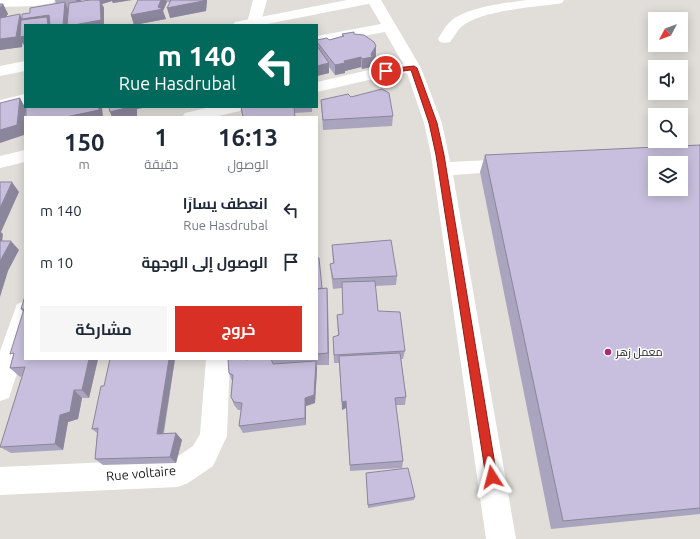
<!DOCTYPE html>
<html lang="ar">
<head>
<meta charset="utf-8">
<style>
	:root { --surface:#fff; --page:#f6f6f7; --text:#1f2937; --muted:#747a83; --accent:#d93025 }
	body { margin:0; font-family:Ubuntu,Cairo,sans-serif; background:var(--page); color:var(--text); direction:rtl; height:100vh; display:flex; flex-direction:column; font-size:15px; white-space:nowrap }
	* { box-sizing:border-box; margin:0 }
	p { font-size:13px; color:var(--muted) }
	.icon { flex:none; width:22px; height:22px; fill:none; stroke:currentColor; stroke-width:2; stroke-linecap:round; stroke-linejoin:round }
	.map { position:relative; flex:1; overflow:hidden; direction:ltr }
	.details { position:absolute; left:24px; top:116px; width:294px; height:244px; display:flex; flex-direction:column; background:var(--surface); border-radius:0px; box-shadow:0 2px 10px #0003; direction:rtl }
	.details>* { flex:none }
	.top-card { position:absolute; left:24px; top:24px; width:294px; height:84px; border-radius:0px; box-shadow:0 2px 10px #0003; direction:rtl; background:#00695c; color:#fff; overflow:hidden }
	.needle { width:26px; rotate:229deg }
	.fabs { position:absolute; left:648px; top:12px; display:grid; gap:8px }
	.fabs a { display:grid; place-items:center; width:40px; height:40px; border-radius:0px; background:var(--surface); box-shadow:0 2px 10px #0003; font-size:20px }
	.pin { position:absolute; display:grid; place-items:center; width:34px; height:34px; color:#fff; margin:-17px; border:2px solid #fff; border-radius:50%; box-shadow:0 1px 4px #0007 }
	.me { position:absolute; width:44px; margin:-22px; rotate:351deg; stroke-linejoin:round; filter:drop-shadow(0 0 3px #0008) }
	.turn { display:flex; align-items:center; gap:14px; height:84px; padding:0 16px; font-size:18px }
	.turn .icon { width:52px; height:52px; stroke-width:2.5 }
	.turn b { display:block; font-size:28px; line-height:34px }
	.eta { display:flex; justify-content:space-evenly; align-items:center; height:68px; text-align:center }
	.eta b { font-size:24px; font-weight:700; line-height:28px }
	.action { display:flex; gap:8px; margin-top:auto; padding:8px 16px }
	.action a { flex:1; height:46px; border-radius:0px; background:var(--accent); color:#fff; font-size:16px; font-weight:700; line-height:46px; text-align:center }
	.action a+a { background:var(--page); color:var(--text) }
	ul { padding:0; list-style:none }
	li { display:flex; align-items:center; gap:12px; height:52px; padding:0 16px }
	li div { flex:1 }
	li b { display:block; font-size:15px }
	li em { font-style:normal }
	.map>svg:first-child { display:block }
</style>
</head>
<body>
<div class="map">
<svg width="700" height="539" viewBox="0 0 700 539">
	<rect width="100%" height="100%" fill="#e1ded9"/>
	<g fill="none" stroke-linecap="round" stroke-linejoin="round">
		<path fill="#fff" fill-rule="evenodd" d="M0 0H55L53 3 35 6 0 7Z
			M253 0H267L260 25H248L247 23Z
			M367 0H381L421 68 442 123 450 162 511 159 518 161 520 165 518 169 511 171 453 175 516 539H486L431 155 424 123 407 73 386 76 317 92V82L386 66 403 64 385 32 317 44V36L381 24Z
			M527 0H564L562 3 557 4C533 7 479 11 461 27 457 31 454 37 450 42L445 43 440 42 438 39C442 33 445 26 450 22 466 7 506 3 527 0Z
			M25 94V104L0 110V100Z
			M211 107H242L240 111 214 117H182L185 113Z
			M25 150V162L0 168V156Z
			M25 301V349L9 398 0 401V351L17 304Z
			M206 359H230L227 436 213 466 188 483 178 487 0 495V467L174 459 193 446 200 434Z"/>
		<path fill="#fff" fill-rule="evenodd" d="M347 0H375L373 3 368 4 262 25H233L235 22 240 21Z
			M25 61V71L0 76V66Z"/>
	</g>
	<path fill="#aba4be" d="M55 0H82L80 1V2L132 0 113 3 112 1 102 4 104 8 25 25 22 47 0 50 3 4 8 14 6 16 22 18 30 13 56 4Z
		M138 0H207L206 11 170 18V2H167L163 11 166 19 134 25 131 15Z
		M342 34H354L376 46V56L371 64V67L362 69 361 67 345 71V73L335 75 329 67V73L317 76V40H329L342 36Z
		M321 100 393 116 392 126 323 130Z
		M241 107H312V112L294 113 295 117H243Z
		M700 145V514L551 529 480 172 485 155Z
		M332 245 397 276 396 285 375 286 378 311 405 351 403 359H401L406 397 405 405H396L403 461 402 468 350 471 346 408 342 410 339 363H334L333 337 338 336 337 315 343 314 342 288 333 289 331 273 330 264 333 263Z
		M317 258 322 288H327L329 365H316L317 369 315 403 306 406V425L243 433 239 426 241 410H238L234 405 231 397 232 381 229 373 228 359H317Z
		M25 296 98 359 89 398H82L78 419 68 422 63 450 11 453 0 447 22 376 20 377 10 368 23 312 21 309Z
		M110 359H175L164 433H176L182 440 176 463 103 465 95 459 97 433 92 429 104 386Z
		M366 473 415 497 414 500 368 508Z"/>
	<path fill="#8b869b" d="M76 0H82L80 1 81 5 79 9Z
		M89 0H132L113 3 112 1 102 4 104 8V25H74Z
		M161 0H166L167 2 163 11 166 19 134 25 131 15 158 7Z
		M204 0H207L206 11 170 18 167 8Z
		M65 2 69 12 68 25H63Z
		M3 4 8 14 0 25V8Z
		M20 14 22 19 49 15 54 25H25V47L22 42V47L0 50V39Z
		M376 46V56L371 64V67L362 69V59L371 54Z
		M361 57V67L345 71V73L335 75V65L344 61Z
		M329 63V73L317 76V66Z
		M20 98 26 109 24 135 0 143V130Z
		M99 107H102L103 117H66Z
		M129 107H148L137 109V116L134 117H112L110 112Z
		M12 182 19 192 1 232 3 234 2 242 0 243V208Z
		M11 241 19 250 8 271 0 297V261Z
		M327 288 328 301 329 365 328 353Z
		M89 359H98L89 398 82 390Z
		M169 359H175L162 440 157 434Z
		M316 361 317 369 315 403 306 406V425L305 418V398Z
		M74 390 82 398 78 419 68 422 63 450 55 444 60 415Z
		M346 401V408L342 410V402Z
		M176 433 182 440 176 463 170 457Z"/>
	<path fill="#c7bfdd" stroke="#8b869b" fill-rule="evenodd" d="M90 0H100L101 20 74 25H67L69 3Z
		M138 0H161L158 7 163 9 131 15Z
		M171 0H204L203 1 167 8Z
		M65 2 63 25H50L49 15 22 19V14L30 13V8Z
		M0 4H3L0 8Z
		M20 14 16 37 0 39V18Z
		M47 17 48 25H25V36L20 37 21 20Z
		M354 32V34L364 35 374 42 376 46 371 54 372 57 362 59 361 57 344 61 345 63 335 65 317 42V40L327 38 329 40 344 36 342 34Z
		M317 46 329 63 317 66Z
		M382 89 389 93 393 116 323 120 321 100 348 94 351 97Z
		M20 98 17 125 0 130V103Z
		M26 107H99V110L66 117H26Z
		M109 107H129L110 112Z
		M241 107H294L295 117H243Z
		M700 145V508L563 521 485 155ZM655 163H681V189H655Z
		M0 182H12L0 208Z
		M391 240 397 276 333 279 330 264 334 263 332 245Z
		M0 241H11L0 261Z
		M317 258H319L322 288 317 289Z
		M375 281 378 311 400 312 405 351 334 355 333 337 339 335 337 315 343 314 342 282Z
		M327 288 328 353 317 354V289Z
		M25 296V359H89L82 390H74L70 412 60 415 55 444 0 447 25 367 10 368 14 353 10 354 24 309H21Z
		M400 353 406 397 395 398 403 461 350 465 346 401 342 402 339 356Z
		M110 359H169L157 434 176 433 170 457 95 459 98 428 92 429 101 386H104Z
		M228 359H246V360L251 359H271L273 364 316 361 314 395 305 398V418L239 426 242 403 234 402 231 397 233 375 229 373Z
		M408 468 415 497 368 505 366 473Z"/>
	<path fill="#d93025" stroke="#8d1f18" d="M414 66 417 68 437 123 444 155 497 477 496 482 492 483 487 482 486 477 436 155 429 123 411 70 386 73 383 71 386 69Z"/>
	<circle fill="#ae2970" stroke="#fff" stroke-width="1.5" cx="608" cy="352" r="4"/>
	<g text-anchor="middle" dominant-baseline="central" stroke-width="3" stroke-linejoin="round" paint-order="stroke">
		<g font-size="11" fill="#1b1a18" stroke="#fff" text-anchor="start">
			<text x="616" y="352">معمل زهر</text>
		</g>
		<g font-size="13" fill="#1b1a18" stroke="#fff">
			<text transform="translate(141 473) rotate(-5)">Rue voltaire</text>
		</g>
	</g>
</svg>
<div class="fabs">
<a><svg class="needle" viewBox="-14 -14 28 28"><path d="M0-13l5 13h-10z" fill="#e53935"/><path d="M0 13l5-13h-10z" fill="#747a83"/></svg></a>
<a><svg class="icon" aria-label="sound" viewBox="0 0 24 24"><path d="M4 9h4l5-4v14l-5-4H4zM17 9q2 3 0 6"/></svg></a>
<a><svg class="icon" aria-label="search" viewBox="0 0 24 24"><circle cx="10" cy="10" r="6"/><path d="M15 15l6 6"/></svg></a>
<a><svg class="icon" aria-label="layers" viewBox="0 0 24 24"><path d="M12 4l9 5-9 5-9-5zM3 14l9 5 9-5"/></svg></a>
</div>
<div class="pin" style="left:386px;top:71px;background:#d93025"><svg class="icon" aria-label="arrive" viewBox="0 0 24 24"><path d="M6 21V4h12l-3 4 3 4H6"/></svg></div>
<svg class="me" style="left:492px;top:477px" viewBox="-20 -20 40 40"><path d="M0-17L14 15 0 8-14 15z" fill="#d93025" stroke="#fff" stroke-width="4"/></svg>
<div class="top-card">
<div class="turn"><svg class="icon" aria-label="left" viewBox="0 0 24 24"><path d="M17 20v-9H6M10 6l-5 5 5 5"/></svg><div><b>140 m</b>Rue Hasdrubal</div></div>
</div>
<section class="details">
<div class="eta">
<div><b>16:13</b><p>الوصول</p></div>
<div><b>1</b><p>دقيقة</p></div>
<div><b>150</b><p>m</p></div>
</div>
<ul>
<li><svg class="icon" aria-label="left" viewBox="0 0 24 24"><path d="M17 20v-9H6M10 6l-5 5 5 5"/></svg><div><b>انعطف يسارًا</b><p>Rue Hasdrubal</p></div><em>140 m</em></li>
<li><svg class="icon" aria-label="arrive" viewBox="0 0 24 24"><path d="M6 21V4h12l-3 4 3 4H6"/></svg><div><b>الوصول إلى الوجهة</b></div><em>10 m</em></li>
</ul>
<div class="action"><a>خروج</a><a>مشاركة</a></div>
</section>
</div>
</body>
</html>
